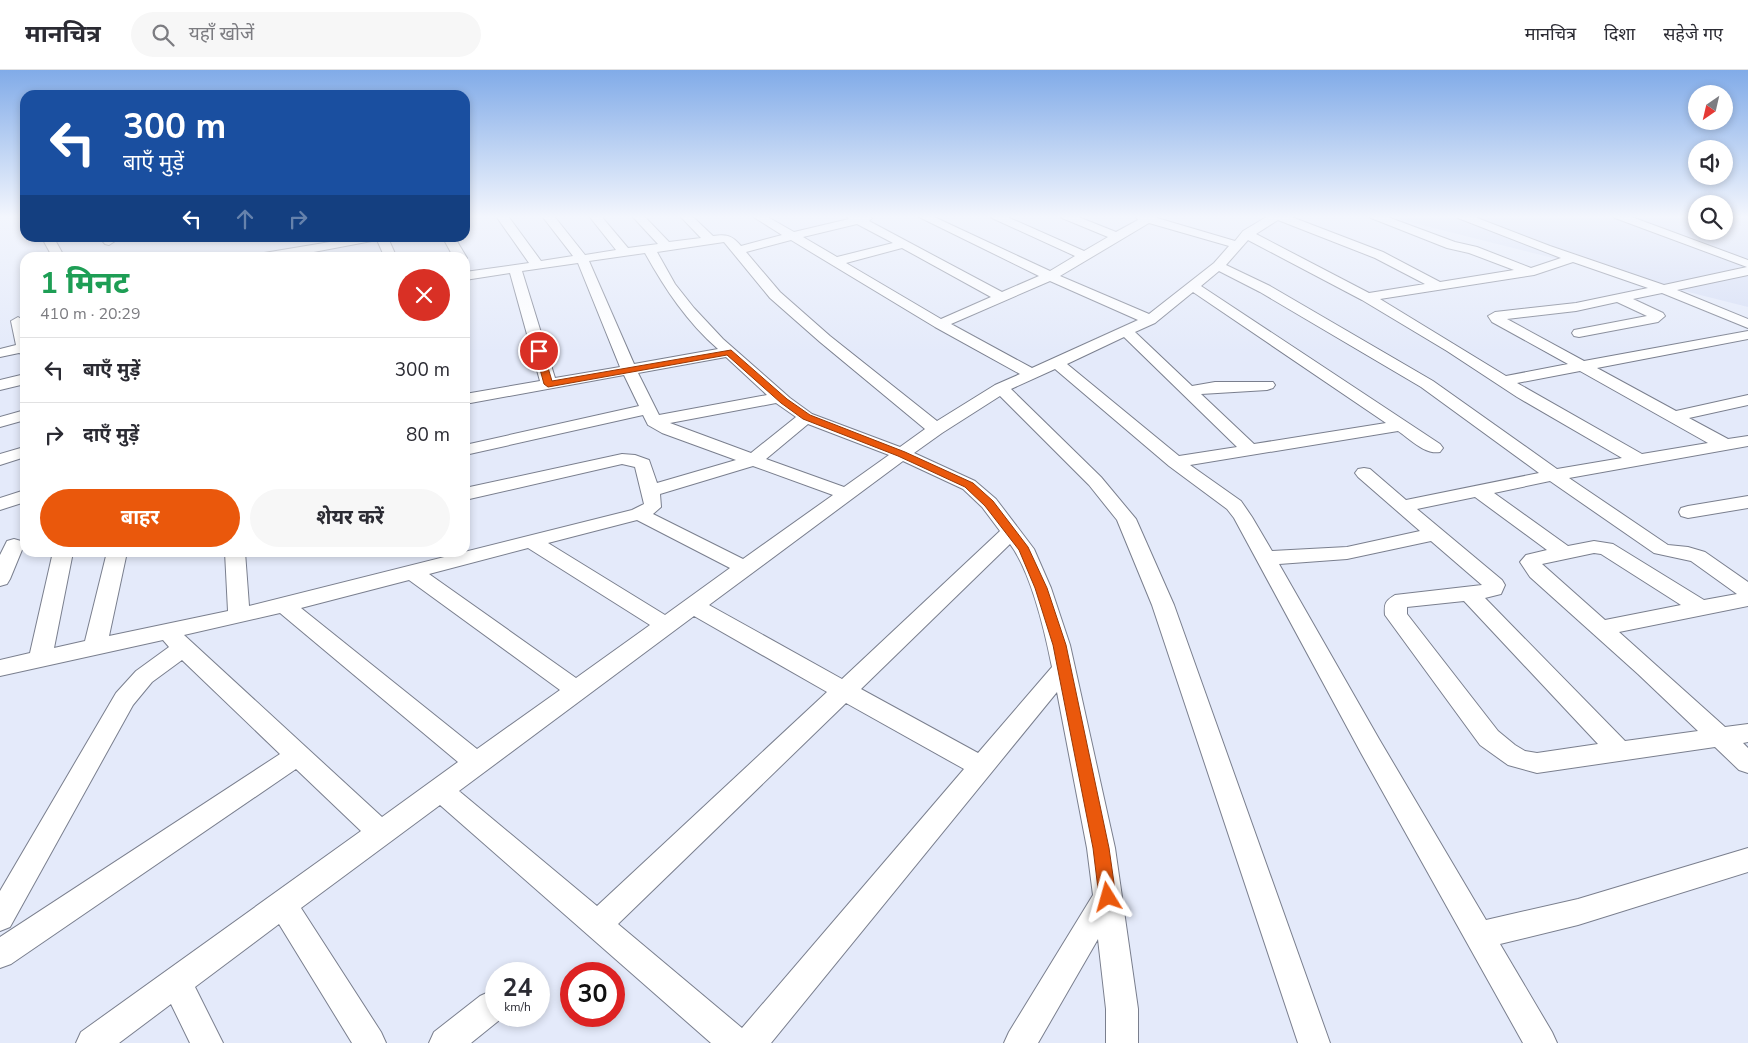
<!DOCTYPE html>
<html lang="hi">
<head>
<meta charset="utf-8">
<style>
	:root { --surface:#fff; --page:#f7f7f7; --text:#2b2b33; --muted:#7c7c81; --line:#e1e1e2; --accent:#ea580c }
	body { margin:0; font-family:"Nunito Sans","Noto Sans Devanagari",sans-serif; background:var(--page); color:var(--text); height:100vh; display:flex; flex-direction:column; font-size:19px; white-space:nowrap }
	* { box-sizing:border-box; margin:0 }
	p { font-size:16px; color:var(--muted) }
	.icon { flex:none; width:28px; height:28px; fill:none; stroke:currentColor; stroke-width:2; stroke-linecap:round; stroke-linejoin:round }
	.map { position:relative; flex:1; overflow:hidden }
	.sheet { position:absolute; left:20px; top:182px; width:450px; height:305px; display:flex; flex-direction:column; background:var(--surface); border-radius:15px; box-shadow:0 2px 8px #0003 }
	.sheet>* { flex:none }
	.guide { position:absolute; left:20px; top:20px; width:450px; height:152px; border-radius:15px; box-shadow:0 2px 8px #0003; background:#1a4fa0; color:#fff; overflow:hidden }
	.needle { width:32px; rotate:214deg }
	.buttons { position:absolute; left:1688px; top:15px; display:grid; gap:10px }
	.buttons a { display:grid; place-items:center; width:45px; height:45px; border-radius:50%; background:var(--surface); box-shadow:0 2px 8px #0003; font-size:25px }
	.speed { position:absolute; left:485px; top:892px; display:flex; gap:10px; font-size:25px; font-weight:700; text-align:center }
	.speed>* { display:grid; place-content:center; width:65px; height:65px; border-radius:50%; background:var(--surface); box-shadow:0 2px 8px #0003; line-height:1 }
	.speed small { font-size:12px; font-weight:400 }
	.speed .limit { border:8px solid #d22; background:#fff; color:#111 }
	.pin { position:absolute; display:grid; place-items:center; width:42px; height:42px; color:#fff; margin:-21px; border:2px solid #fff; border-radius:50%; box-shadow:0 1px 5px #0007 }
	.me { position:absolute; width:55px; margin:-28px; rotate:352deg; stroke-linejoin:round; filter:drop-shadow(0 0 4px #0008) }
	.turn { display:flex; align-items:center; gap:18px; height:105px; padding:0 20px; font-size:22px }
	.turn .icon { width:65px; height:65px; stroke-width:2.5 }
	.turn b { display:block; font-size:35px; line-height:42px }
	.lanes { display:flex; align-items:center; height:48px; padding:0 20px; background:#0003; justify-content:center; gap:25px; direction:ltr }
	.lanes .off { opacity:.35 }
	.round { display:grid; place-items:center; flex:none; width:52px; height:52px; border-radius:26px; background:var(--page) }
	.head { display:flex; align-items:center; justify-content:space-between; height:85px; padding:0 20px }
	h1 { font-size:30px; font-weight:700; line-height:38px; color:#1e9e55 }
	.button { display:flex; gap:10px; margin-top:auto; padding:10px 20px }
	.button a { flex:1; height:58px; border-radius:30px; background:var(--accent); color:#fff; font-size:20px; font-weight:700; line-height:58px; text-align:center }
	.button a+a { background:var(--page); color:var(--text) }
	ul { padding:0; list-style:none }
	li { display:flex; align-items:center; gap:15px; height:65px; padding:0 20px; border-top:1px solid var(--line) }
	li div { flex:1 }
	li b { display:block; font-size:19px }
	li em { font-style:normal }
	header { display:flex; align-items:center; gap:30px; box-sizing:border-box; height:70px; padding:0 25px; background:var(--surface); border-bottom:1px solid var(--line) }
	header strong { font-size:24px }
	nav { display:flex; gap:28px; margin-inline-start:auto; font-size:18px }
	.search { width:350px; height:45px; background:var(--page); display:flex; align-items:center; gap:12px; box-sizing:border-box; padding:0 18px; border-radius:28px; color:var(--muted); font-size:19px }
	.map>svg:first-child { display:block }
</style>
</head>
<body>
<header>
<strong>मानचित्र</strong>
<div class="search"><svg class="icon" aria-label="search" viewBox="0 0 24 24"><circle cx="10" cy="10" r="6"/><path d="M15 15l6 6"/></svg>यहाँ खोजें</div>
<nav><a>मानचित्र</a><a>दिशा</a><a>सहेजे गए</a></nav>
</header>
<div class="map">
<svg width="1748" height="973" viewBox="0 0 1748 973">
	<rect width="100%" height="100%" fill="#e4eafa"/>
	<path fill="#d6def5" d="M1386 146H1696V161H1724V146H1748V237Z"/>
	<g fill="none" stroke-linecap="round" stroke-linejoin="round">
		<g stroke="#7a7f8e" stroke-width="2">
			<path id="minor" d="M496 146H508L541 191 573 186 542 146H554L585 185 616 180 589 146H601L628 178 658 174 632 146H644L669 172 701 168 680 146H692L713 166C726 164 732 165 741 176L782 165 752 146H766L794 162 849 149 846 146H870L872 148 869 151 1002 222 1039 206 917 146H932L1050 201 1075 186 992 148 990 146H1005L1084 181 1108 167 1062 148 1060 146H1076L1116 162 1138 150 1135 146H1159L1157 148 1235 171 1243 161 1268 146H1289L1383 182 1440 212 1514 200 1469 183 1447 178 1371 148 1369 146H1385L1455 172 1477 177 1531 198 1561 188 1458 148 1456 146H1472L1550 176 1664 215 1747 197 1615 148 1613 146H1629L1748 190V205L1677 220 1748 249V258L1662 223 1633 229 1663 243 1665 246 1658 252 1579 267 1574 266 1572 263 1574 260 1647 246 1617 232 1576 241 1507 249 1584 291 1748 261V269L1597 298 1676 341 1748 325V335L1689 348 1728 369 1748 366V376L1569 408 1668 475 1688 477 1705 482 1748 512V536L1619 562 1725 657 1748 654V672L1743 673 1748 678V703L1739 700 1715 677 1537 703 1508 695 1480 675 1385 545C1384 534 1385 531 1395 525L1482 515 1431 471 1347 489 1279 494 1379 669 1486 850 1578 829 1748 778V802L1578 855 1500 874 1552 962 1557 973H1523L1361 683 1234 448 1227 439 1169 396 1055 299 1011 319 1101 407 1136 449 1174 535 1330 973H1298L1152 535 1117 450 1089 415 1000 326 942 363 914 383 975 411 996 429 1034 479 1051 518 1070 575 1115 778 1138 939V973H1106V939L1098 869 1038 973H1004L1009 962 1093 825 1087 778 1057 622 771 973H711L440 735 301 838 381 962 386 973H352L279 854 195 917 223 973H190L171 934 119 973H76L81 962 361 761 296 699 11 894 0 898V867L280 684 182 590 152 612 133 635 10 857 0 861V821L116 623 136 601 169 577 163 570 0 606V590L30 583 53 482H73L54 578 85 571 107 482H127L109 566 228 541 225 482H245L249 536 632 440 644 434 635 397 622 394 465 430V418L622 384 635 385 649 390 657 413 736 390 662 363 648 355 643 345 465 385V375L639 336 624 305 465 334V324L540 311 510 203 465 210V202L529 193ZM1278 150 1375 188 1425 214 1369 223 1256 164ZM1149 153 1229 176 1214 193 1149 244 1060 206ZM857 154 893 173 837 187 803 167ZM791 170 935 257 1020 304 995 315 937 351 830 266 780 222 746 182ZM1248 170 1362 230 1447 281 1517 327 1622 388 1557 399 1433 311 1270 216 1226 195ZM724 172 770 228 820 272 925 359 900 377 812 344 790 328 723 269 694 238 675 214 657 182ZM902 178 991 227 941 249 846 193ZM645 183C665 219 687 252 718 279L634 294 589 191ZM1573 192 1648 218 1576 233 1495 242 1488 246 1492 252 1568 294 1506 306 1380 229 1534 205ZM578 193 620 297 555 308 522 201ZM1219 201 1260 222 1421 317 1539 403 1406 430 1370 399 1364 398 1358 399 1355 403 1358 407 1420 461 1347 477 1272 481 1252 447 1241 431 1190 395 1398 361C1410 369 1425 385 1440 382L1443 378 1440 374 1201 216ZM1050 211 1138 250 1032 298 951 254ZM1193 222 1386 353 1254 374 1201 324 1267 320 1273 318 1275 315 1273 312H1215L1192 316 1135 262 1155 253ZM1124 267 1237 377 1179 386 1067 294ZM726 287 767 325 659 345 638 303ZM1580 301 1708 373 1642 384 1517 313ZM776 333 796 347 751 383 670 353ZM808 354 889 385 844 417 766 389ZM903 391 963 419 982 437 1000 461 842 609 709 535ZM753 396 833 425 743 489 653 444 661 437 660 424ZM1550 411 1654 483 1691 491 1737 524 1704 530 1613 474 1594 471 1568 476 1494 423ZM1475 427 1547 480 1526 485 1520 492 1530 507 1638 604 1698 661 1625 671 1485 528 1501 524 1505 515 1502 510 1417 439ZM637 450 730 498 665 545 548 473ZM1010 474C1031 502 1045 562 1052 597L978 683 861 619ZM528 478 650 555 576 608 429 504ZM1594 483 1601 484 1681 535 1605 550 1542 494ZM409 510 560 620 477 679 301 538ZM1464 531 1598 674 1537 683 1525 681 1515 675 1498 661 1407 544V537ZM280 543 458 692 382 747 184 565ZM694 546 827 622 597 836 459 721ZM846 633 964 699 742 958 618 854Z
				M42 168H54L65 188H53Z
				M100 168H112L115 171 109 175 105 174Z
				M354 168H388L397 188H385L377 170 282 188H252L258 184Z
				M443 168H455L467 188 465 191V188H454Z
				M18 247 25 251V285L19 283 0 287V279L16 275 11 251Z
				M25 304V314L0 320V310Z
				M25 340V350L0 357V347Z
				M24 377 25 387 0 395V384Z
				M25 420V432L0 440V428Z
				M1748 426V438L1688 448 1681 446 1679 442 1681 438 1688 436Z
				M14 469 21 471 24 475 10 509 7 514 0 516V485L7 471Z
				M491 921 496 924V946H503L502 948 471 973H429L434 962 480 926Z"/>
		</g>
		<use href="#minor" fill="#fff" fill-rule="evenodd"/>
	</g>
	<linearGradient id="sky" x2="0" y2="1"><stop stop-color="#81abe8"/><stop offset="0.52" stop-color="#f3f6fd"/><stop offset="1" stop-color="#f3f6fd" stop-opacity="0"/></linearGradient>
	<rect width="1748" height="282" fill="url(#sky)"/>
	<path fill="#ea580c" stroke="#983908" d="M539 278 543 281 552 311 731 280 787 329 810 345 905 382 973 413 993 431 1028 477 1047 518 1066 575 1109 778 1116 827 1113 832 1108 835 1102 832 1099 827 1093 778 1053 575 1035 518 1019 480 985 436 965 417 898 386 803 349 781 333 727 285 548 317 544 314 535 281Z"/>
</svg>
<div class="buttons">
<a><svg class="needle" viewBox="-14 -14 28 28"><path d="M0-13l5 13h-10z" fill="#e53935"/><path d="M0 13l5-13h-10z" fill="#7c7c81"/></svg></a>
<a><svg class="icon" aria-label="sound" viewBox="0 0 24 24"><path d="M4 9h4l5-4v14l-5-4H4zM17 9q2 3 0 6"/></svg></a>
<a><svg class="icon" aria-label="search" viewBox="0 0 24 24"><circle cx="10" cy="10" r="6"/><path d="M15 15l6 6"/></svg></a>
</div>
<div class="speed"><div>24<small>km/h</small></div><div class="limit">30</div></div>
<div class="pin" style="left:539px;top:281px;background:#d93025"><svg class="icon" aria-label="arrive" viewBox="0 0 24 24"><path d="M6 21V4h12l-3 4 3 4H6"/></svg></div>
<svg class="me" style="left:1108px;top:827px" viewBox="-20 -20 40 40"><path d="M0-17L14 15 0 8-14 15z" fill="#ea580c" stroke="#fff" stroke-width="4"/></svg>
<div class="guide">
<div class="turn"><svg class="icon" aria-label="left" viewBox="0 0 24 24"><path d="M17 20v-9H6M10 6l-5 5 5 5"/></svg><div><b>300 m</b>बाएँ मुड़ें</div></div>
<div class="lanes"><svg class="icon" aria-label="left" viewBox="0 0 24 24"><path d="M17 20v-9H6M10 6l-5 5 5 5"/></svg><svg class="icon off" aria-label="ahead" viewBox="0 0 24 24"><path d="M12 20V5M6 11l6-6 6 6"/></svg><svg class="icon off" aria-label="right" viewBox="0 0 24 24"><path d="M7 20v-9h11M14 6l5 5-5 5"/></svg></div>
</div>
<section class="sheet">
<div class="head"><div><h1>1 मिनट</h1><p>410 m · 20:29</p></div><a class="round" style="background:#d93025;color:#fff"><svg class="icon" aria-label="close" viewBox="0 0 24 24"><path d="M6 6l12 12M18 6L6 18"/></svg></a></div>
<ul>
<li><svg class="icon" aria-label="left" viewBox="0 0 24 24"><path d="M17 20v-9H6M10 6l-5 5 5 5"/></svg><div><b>बाएँ मुड़ें</b></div><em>300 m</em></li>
<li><svg class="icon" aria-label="right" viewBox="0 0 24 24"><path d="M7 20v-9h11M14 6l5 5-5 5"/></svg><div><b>दाएँ मुड़ें</b></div><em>80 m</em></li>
</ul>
<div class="button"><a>बाहर</a><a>शेयर करें</a></div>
</section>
</div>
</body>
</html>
